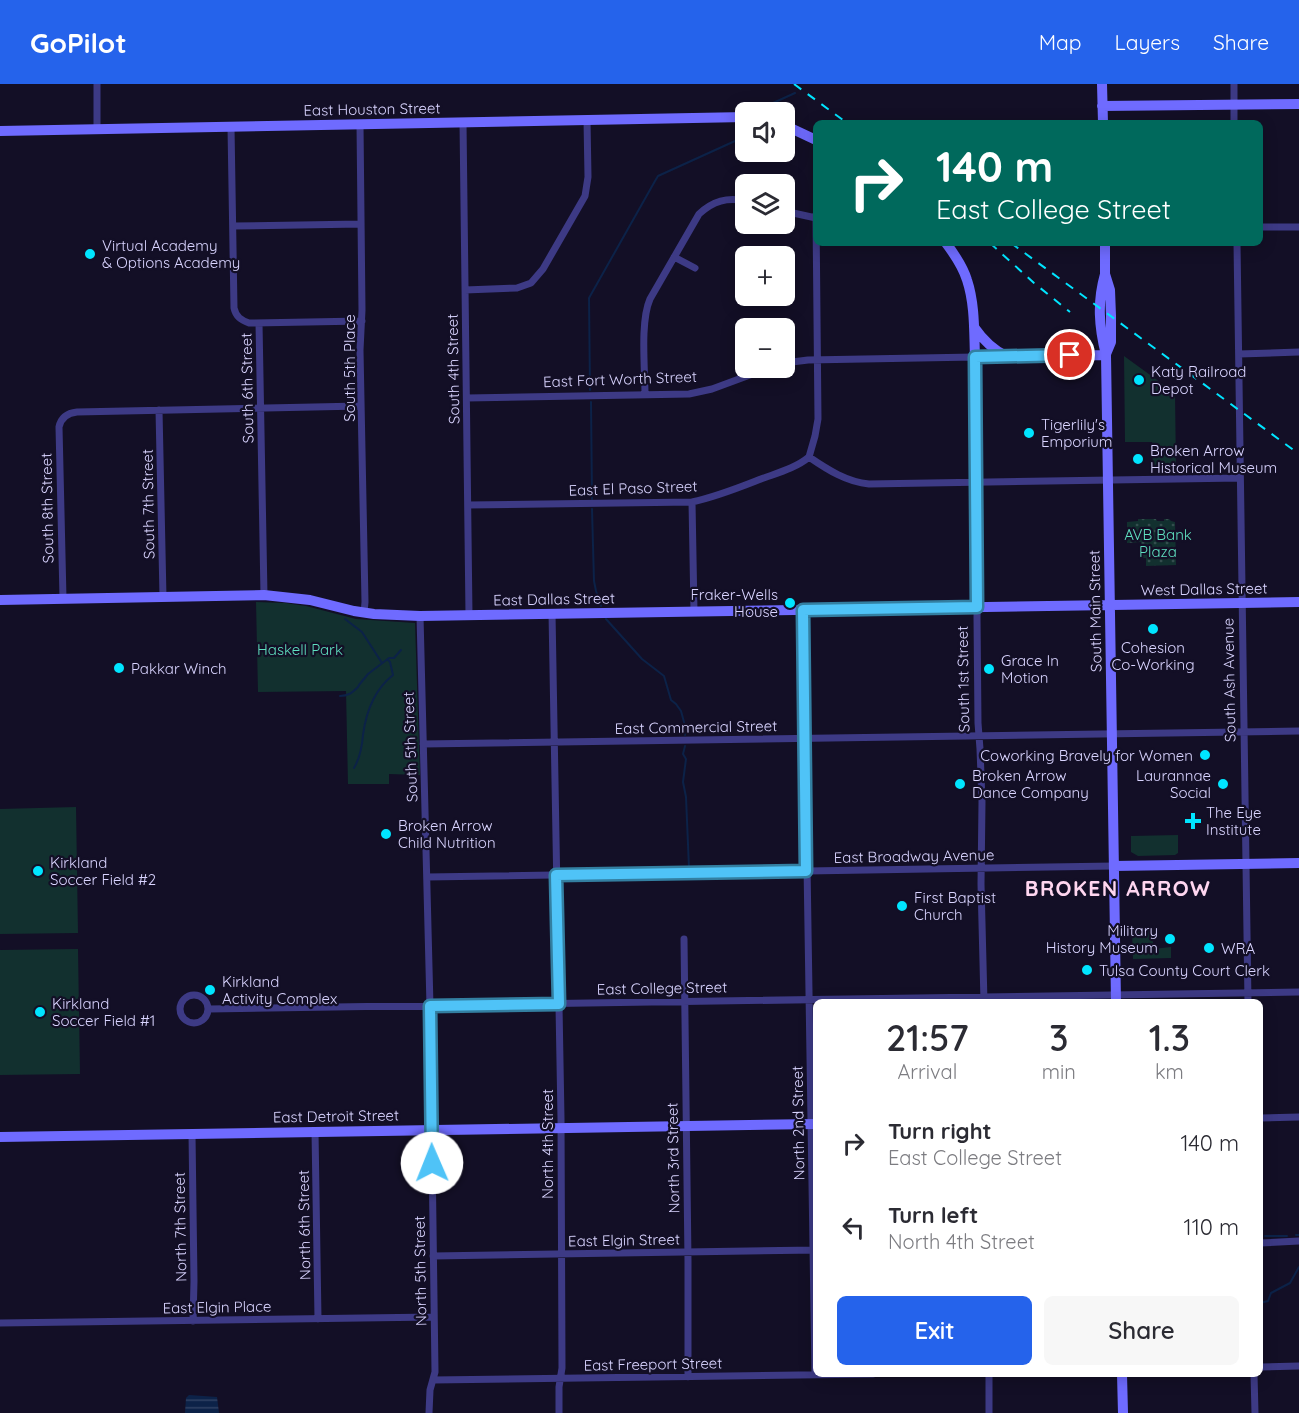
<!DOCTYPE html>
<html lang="en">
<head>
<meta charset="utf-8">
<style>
	:root { --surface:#fff; --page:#f7f7f7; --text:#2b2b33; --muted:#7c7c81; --accent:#2563eb }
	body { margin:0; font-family:Quicksand,sans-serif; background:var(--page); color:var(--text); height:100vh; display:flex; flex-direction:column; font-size:22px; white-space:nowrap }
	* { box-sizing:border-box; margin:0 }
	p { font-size:20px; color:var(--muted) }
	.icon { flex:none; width:33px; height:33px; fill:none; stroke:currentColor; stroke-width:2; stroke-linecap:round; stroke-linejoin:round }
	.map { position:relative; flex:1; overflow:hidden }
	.panel { position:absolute; left:813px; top:915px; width:450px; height:378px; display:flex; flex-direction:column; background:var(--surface); border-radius:9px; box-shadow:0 3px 15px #0003 }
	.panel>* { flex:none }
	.top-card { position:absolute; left:813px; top:36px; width:450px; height:126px; border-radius:9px; box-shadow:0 3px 15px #0003; background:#00695c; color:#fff; overflow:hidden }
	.buttons { position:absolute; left:735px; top:18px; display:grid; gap:12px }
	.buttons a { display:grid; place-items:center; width:60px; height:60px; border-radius:9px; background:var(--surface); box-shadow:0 3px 15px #0003; font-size:30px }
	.pin { position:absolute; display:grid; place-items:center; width:51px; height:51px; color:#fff; margin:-26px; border:3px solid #fff; border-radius:50%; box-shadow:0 2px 6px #0007 }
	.me { position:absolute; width:66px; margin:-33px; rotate:359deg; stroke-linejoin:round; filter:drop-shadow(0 0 4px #0008) }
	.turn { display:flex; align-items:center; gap:21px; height:126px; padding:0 24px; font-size:27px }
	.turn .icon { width:78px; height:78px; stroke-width:2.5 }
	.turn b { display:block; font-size:42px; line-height:51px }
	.eta { display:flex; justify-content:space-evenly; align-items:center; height:102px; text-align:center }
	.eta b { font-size:36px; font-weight:600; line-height:42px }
	.action { display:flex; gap:12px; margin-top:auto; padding:12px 24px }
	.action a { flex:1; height:69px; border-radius:9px; background:var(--accent); color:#fff; font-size:24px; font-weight:600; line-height:69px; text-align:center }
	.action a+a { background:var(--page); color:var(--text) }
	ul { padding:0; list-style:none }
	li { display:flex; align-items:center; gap:18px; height:84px; padding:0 24px }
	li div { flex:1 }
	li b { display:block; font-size:22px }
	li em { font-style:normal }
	header { display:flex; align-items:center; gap:36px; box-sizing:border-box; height:84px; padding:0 30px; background:var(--accent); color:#fff }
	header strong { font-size:28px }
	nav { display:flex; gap:33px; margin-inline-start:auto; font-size:21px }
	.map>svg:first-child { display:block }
</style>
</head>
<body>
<header>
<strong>GoPilot</strong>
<nav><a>Map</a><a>Layers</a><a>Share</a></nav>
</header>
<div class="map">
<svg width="1299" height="1329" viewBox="0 0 1299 1329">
	<defs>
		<pattern id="garden-dots" width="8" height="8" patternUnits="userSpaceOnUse" patternTransform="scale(1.5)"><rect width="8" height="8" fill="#12302f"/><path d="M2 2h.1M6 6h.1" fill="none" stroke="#344d4e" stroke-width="1.8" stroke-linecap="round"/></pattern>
		<pattern id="water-rules" width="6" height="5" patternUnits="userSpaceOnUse" patternTransform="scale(1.5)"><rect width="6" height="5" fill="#0c2248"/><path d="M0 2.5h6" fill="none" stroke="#2f4163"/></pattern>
	</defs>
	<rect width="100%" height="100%" fill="#130f26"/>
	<path fill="#12302f" d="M1124 272 1175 309 1176 385H1153L1152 358H1125Z
		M256 518 285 519 306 522 356 535 415 539 420 691 389 690V700H348L346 607 258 608Z
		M76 723 78 849 0 850V725Z
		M1178 751V769L1175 771 1138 772 1131 768V752Z
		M1153 847V865L1171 863V874L1133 875 1132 848Z
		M78 865 80 990 0 991V866Z"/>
	<path fill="url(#garden-dots)" d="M1138 435H1156L1157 437H1164V435H1169L1171 437 1175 438 1176 481 1146 482V474H1141V458L1127 459V438L1138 437Z"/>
	<path fill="url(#water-rules)" d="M189 1311 217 1313 219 1329H185L186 1314Z"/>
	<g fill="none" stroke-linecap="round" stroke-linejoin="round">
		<path stroke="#0c2248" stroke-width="2" d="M767 28 773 19 795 9
			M590 306 589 214 655 97 658 92 746 52
			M591 318 592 415
			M592 425 594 497 596 507 601 522
			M345 535 362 548 382 579
			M606 535 642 575 664 592 671 616 676 620 681 627 684 638 685 651
			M340 612C348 612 352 609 358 603L359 601 368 590 389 574H394L401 566
			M685 662 683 670 686 675 683 698 686 713 689 784
			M354 684C360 674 362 663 363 651 366 628 374 606 393 591L390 578 388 576
			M1296 1151H1299
			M1265 1152H1287
			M1260 1219 1268 1217 1271 1209 1290 1199 1299 1183"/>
		<path stroke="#3d3a85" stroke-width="7" d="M97 0V45
			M463 38 469 531
			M1234 39V0
			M360 40 362 226 360 266 365 518 364 529
			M231 43 234 224C236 233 241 236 249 239L362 237
			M784 127 816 134
			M233 142 361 140
			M1260 143H1299
			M1237 159 1248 918
			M674 173 695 184
			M465 206 517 204 531 199 543 185 585 112 588 93 587 36
			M259 239 264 511
			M1239 270 1299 268
			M784 279 808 276 975 273 978 483 977 533 978 639 980 665 982 718 981 800 984 918
			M645 311C645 284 640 238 650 215L699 130C713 117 727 113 746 117
			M467 314 689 310 712 305 769 284
			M159 326 163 513
			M809 373 815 352 818 335 816 131
			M692 418 694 527
			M468 421 692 418C716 413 738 404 761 395 777 389 796 384 809 373 828 386 847 398 869 400L1240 394
			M63 514 59 343C61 333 68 329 77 328L361 322
			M803 526 815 1291
			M552 529 561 1034 562 1284 559 1303V1329
			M420 532 430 922 435 1288 430 1306 429 1329
			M423 660 1299 647
			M427 793 1114 782
			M684 855 688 1176V1293
			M180 925a14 14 0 1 1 28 0a14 14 0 1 1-28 0Z
			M209 925 1299 908
			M1260 1034 1299 1033
			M315 1047 318 1235
			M192 1050 194 1197 193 1237
			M1260 1159 1299 1157
			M433 1172 816 1166
			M0 1239 434 1233
			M1260 1283 1299 1282
			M989 1290V1329
			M1254 1290 1255 1329
			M433 1296 873 1290"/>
		<path stroke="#6f6bff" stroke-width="10" d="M1102 0 1103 39
			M1102 22 1299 20
			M784 41 816 56
			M0 47 746 33
			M946 159C955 171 963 183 967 196 975 220 974 248 975 273L1106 271
			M1105 159V190L1110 206 1111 232V258L1106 270
			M1105 190C1097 218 1099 243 1106 271L1116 918
			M974 243C983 256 992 265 1006 272
			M0 516 264 511 310 516 354 527 374 530 420 532 1299 518
			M1114 782 1299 779
			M0 1053 816 1040
			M1122 1290 1123 1329"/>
		<path stroke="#00e5ff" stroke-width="2" stroke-dasharray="9 8" stroke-linecap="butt" d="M794 0 847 39
			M990 159 1034 199 1070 228
			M1011 159 1299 370"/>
	</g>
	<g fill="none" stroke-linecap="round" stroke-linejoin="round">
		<g stroke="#337fa1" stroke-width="15">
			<path id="route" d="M432 1079 430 922 559 920 556 791 806 787 803 526 977 523 975 273 1070 271"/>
		</g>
		<use href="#route" stroke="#4fc3f7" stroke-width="10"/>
	</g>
	<g fill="#00e5ff" stroke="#130f26" stroke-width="2">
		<circle cx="90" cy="170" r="6"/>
		<circle cx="1139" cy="296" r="6"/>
		<circle cx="1029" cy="349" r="6"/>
		<circle cx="1138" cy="375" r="6"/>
		<circle cx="790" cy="519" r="6"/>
		<circle cx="1153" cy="545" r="6"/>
		<circle cx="119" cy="584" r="6"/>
		<circle cx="989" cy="585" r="6"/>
		<circle cx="1205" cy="671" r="6"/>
		<circle cx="960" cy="700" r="6"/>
		<circle cx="1223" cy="700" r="6"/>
		<path d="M1190 728h6v6h6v6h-6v6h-6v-6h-6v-6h6z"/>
		<circle cx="386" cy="750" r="6"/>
		<circle cx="38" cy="787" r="6"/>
		<circle cx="902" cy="822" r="6"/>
		<circle cx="1170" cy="855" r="6"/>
		<circle cx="1209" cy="864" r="6"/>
		<circle cx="1087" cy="886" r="6"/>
		<circle cx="210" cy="906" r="6"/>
		<circle cx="40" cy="928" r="6"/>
	</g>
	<g text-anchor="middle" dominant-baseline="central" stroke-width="4.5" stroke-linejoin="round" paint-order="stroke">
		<g font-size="15" fill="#d9d4ff" stroke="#130f26">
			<text transform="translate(372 25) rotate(-1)">East Houston Street</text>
			<text transform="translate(349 284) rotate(-90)">South 5th Place</text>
			<text transform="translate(453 285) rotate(-91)">South 4th Street</text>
			<text transform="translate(620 295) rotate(-2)">East Fort Worth Street</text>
			<text transform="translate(247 304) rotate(-91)">South 6th Street</text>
			<text transform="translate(633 404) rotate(-2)">East El Paso Street</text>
			<text transform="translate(148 420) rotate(-91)">South 7th Street</text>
			<text transform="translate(47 424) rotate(-91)">South 8th Street</text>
			<text transform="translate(1204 505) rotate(-1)">West Dallas Street</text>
			<text transform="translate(554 515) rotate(-1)">East Dallas Street</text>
			<text transform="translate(1095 527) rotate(-91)">South Main Street</text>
			<text transform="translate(963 595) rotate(-91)">South 1st Street</text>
			<text transform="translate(1229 596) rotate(-91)">South Ash Avenue</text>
			<text transform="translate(696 643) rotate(-1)">East Commercial Street</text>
			<text transform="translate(410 663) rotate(-92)">South 5th Street</text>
			<text transform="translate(914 772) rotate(-1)">East Broadway Avenue</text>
			<text transform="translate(662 904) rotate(-1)">East College Street</text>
			<text transform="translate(336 1032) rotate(-1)">East Detroit Street</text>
			<text transform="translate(798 1039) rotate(-91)">North 2nd Street</text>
			<text transform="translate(547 1060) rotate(-90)">North 4th Street</text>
			<text transform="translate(673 1074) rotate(-91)">North 3rd Street</text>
			<text transform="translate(304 1141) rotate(-91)">North 6th Street</text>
			<text transform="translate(180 1143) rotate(-91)">North 7th Street</text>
			<text transform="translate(624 1156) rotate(-1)">East Elgin Street</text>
			<text transform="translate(420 1187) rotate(-91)">North 5th Street</text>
			<text transform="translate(217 1223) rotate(-1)">East Elgin Place</text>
			<text transform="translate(653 1280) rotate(-1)">East Freeport Street</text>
		</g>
		<g font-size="15" fill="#d9d4ff" stroke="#130f26" text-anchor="start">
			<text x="102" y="161">Virtual Academy<tspan x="102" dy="17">&amp; Options Academy</tspan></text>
			<text x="1151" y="287">Katy Railroad<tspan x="1151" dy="17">Depot</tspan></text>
			<text x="1041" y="340">Tigerlily's<tspan x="1041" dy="17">Emporium</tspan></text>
			<text x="1150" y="366">Broken Arrow<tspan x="1150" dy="17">Historical Museum</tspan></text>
			<text x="778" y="510" text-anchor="end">Fraker-Wells<tspan x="778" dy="17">House</tspan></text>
			<text x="1153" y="563" text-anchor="middle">Cohesion<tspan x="1153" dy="17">Co-Working</tspan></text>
			<text x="1001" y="576">Grace In<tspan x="1001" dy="17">Motion</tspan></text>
			<text x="131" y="584">Pakkar Winch</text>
			<text x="1193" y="671" text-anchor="end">Coworking Bravely for Women</text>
			<text x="972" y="691">Broken Arrow<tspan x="972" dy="17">Dance Company</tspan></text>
			<text x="1211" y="691" text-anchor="end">Laurannae<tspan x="1211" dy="17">Social</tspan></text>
			<text x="1206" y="728">The Eye<tspan x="1206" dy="17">Institute</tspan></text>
			<text x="398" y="741">Broken Arrow<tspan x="398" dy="17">Child Nutrition</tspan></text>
			<text x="50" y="778">Kirkland<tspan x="50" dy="17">Soccer Field #2</tspan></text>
			<text x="914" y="813">First Baptist<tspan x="914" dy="17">Church</tspan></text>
			<text x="1158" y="846" text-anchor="end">Military<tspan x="1158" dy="17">History Museum</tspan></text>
			<text x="1221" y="864">WRA</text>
			<text x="1099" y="886">Tulsa County Court Clerk</text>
			<text x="222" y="897">Kirkland<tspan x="222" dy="17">Activity Complex</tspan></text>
			<text x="52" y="919">Kirkland<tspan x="52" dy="17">Soccer Field #1</tspan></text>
		</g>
		<g font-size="15" fill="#5fe0c0" stroke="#130f26">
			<text x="1158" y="450">AVB Bank<tspan x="1158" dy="17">Plaza</tspan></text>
			<text x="300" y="565">Haskell Park</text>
		</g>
		<g font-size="21" font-weight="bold" letter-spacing="1.5" fill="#ffd6f0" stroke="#130f26">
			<text x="1118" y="804">BROKEN ARROW</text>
		</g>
	</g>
</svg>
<div class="buttons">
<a><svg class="icon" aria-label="sound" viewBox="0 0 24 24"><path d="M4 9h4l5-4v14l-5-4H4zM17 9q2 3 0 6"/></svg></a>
<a><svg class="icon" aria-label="layers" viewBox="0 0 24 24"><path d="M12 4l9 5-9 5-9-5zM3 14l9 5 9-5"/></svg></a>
<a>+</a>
<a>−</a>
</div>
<div class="pin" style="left:1070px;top:271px;background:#d93025"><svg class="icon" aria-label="arrive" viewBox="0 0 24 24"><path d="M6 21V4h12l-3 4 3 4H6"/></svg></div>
<svg class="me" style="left:432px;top:1079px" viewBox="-20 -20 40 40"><circle r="19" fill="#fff"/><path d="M0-13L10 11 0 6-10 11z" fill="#4fc3f7"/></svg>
<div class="top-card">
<div class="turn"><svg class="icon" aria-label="right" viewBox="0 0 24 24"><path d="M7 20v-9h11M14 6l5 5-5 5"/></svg><div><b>140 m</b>East College Street</div></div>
</div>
<section class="panel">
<div class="eta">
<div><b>21:57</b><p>Arrival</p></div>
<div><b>3</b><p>min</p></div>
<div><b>1.3</b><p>km</p></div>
</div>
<ul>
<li><svg class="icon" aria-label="right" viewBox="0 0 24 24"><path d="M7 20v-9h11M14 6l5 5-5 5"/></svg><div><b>Turn right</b><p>East College Street</p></div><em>140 m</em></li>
<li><svg class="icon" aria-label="left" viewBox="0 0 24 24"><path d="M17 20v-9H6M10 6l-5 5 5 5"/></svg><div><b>Turn left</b><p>North 4th Street</p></div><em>110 m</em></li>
</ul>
<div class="action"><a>Exit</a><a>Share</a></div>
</section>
</div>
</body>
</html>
